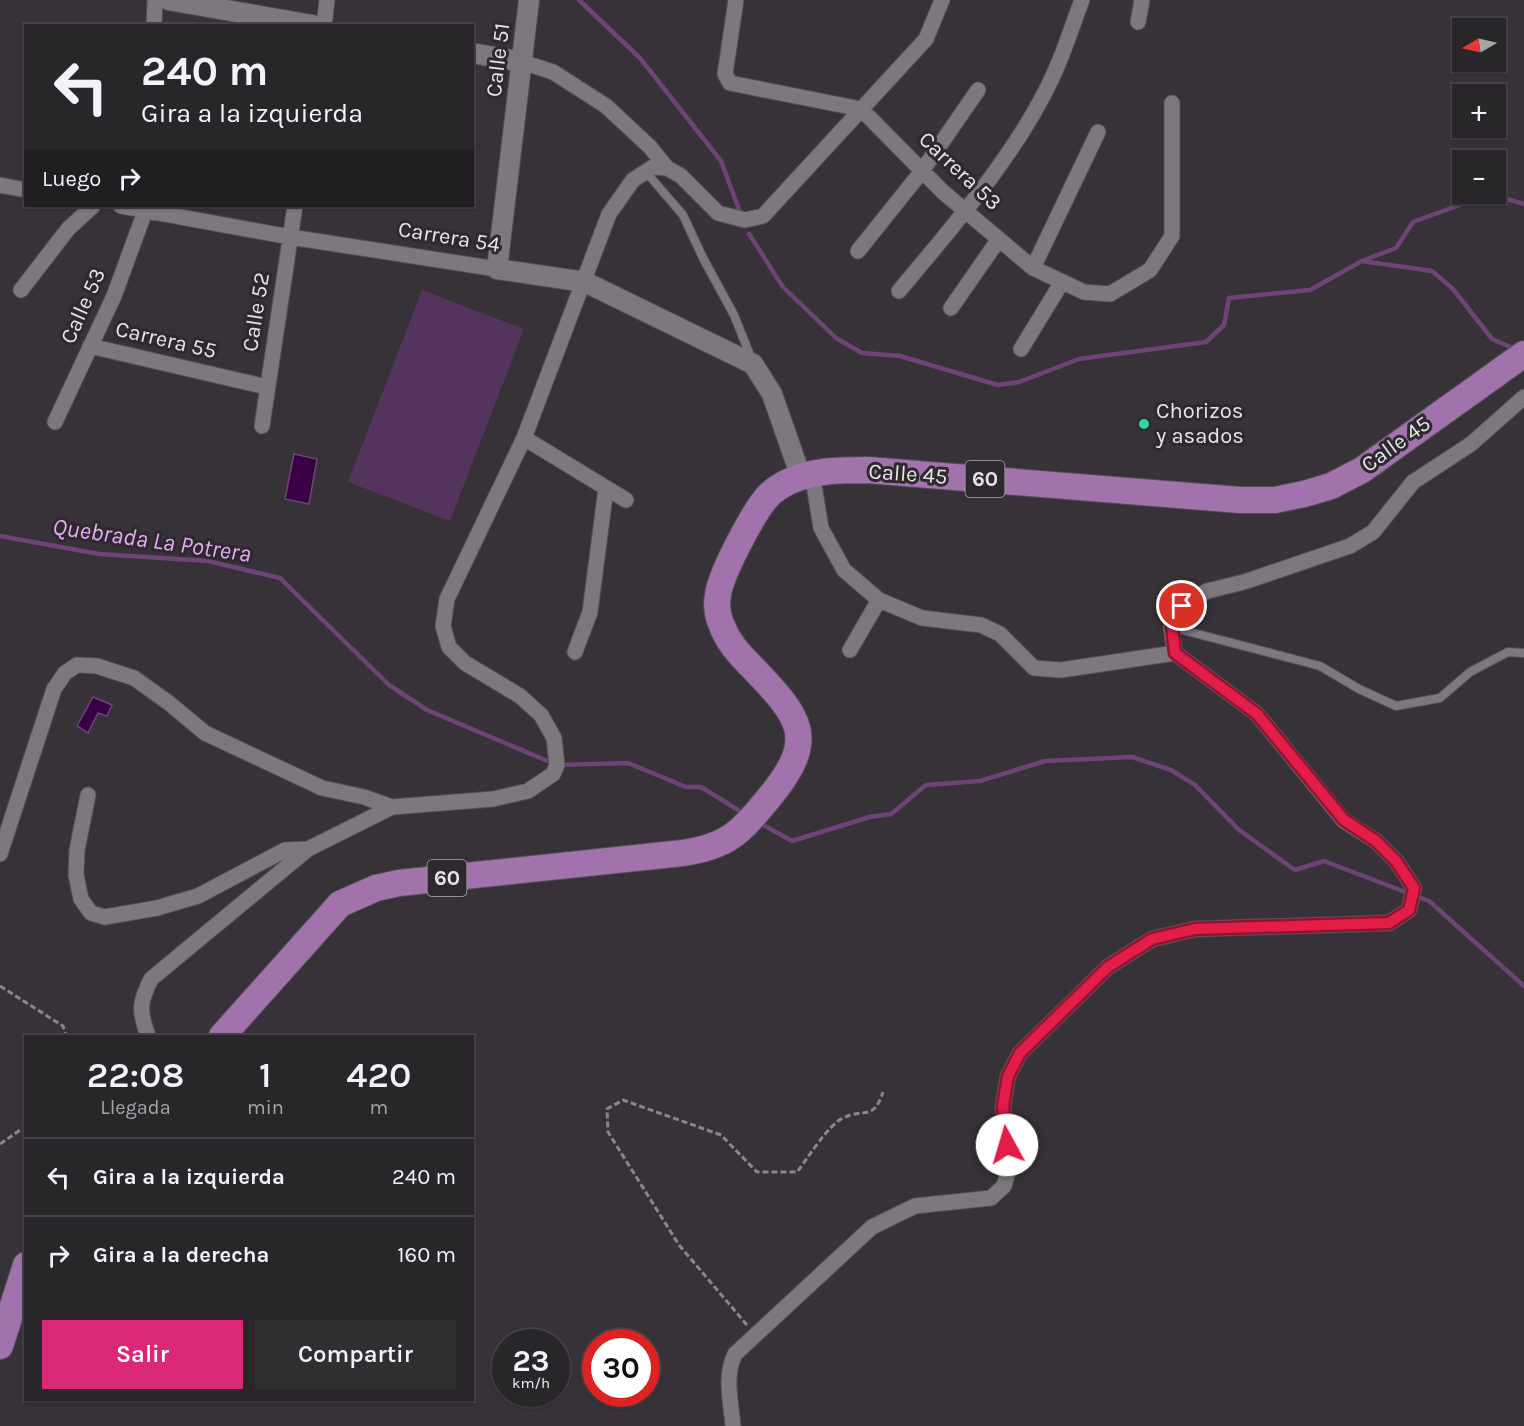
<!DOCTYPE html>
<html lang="es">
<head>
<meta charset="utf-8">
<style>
	:root { --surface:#29262a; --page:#312e32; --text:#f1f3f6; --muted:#a5a5a8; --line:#454347; --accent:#db2777 }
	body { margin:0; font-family:Karla,sans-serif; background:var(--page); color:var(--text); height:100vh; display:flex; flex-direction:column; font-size:22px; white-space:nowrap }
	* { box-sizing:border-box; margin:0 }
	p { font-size:20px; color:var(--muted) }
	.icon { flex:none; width:33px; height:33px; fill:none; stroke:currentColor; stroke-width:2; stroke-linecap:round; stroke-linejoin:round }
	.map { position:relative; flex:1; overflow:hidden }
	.side { position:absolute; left:24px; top:1035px; width:450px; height:366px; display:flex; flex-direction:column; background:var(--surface); border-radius:0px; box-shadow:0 2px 4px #0004,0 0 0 2px var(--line) }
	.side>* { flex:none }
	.top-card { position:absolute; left:24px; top:24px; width:450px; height:183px; border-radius:0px; box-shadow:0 2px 4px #0004,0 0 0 2px var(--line); background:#29262a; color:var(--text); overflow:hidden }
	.needle { width:39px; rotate:261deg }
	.controls { position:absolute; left:1452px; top:18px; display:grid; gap:12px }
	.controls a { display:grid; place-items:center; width:54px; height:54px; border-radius:0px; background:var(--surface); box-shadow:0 2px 4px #0004,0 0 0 2px var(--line); font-size:30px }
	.speed { position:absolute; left:492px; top:1329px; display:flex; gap:12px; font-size:30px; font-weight:700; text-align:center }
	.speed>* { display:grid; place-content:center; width:78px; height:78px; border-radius:50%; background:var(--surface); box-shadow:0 2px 4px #0004,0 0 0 2px var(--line); line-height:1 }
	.speed small { font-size:15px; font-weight:400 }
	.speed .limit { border:9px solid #d22; background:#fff; color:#111 }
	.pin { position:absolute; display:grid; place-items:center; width:51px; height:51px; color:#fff; margin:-26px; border:3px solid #fff; border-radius:50%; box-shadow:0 2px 6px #0007 }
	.me { position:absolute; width:66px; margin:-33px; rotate:354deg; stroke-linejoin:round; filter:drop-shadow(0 0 4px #0008) }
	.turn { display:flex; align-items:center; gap:21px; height:126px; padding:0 18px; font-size:27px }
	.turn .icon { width:78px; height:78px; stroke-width:2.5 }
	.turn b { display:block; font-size:42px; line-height:51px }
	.then { display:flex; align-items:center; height:57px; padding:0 18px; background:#0003; gap:12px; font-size:22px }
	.eta { display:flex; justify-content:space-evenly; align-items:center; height:102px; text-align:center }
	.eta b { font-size:36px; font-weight:600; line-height:42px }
	.primary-button { display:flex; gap:12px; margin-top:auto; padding:12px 18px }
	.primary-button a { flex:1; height:69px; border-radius:0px; background:var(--accent); color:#fff; font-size:24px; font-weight:600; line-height:69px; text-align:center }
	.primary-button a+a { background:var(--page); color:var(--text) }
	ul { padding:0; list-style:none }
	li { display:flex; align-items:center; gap:18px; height:78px; padding:0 18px; border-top:2px solid var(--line) }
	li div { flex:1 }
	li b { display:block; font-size:22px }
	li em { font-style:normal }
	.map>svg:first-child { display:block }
</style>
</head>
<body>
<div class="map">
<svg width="1524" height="1426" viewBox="0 0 1524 1426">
	<rect width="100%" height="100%" fill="#373238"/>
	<path fill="#54345c" d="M422 290 524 329 450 521 348 482Z"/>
	<path fill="#3a0046" stroke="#6e4477" stroke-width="1.5" d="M294 454 317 459 309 504 285 499Z
		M93 697 112 705 107 716 98 713 88 733 77 726Z"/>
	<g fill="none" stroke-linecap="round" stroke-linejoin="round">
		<path stroke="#6e4477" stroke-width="4.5" d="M579 0 640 58 721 161 740 212
			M749 234 783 287 836 338 862 353 900 356 998 385 1019 382 1079 359 1206 342 1224 325 1229 298 1310 290 1362 261 1432 271 1453 289 1492 339 1515 349
			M1364 260 1396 248 1413 222 1490 194 1524 204
			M0 536 99 554 208 561 280 578 389 685 427 710 557 765 628 763 686 787H701L743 813
			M758 822 792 841 870 817 891 814 926 785 980 781 1045 761 1132 757 1171 770 1195 785 1239 830 1295 870 1324 861 1429 901 1524 986"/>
		<g stroke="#524f54" stroke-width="10">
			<path id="service" d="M646 172 683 215 703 258 734 315 752 360
				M1171 627 1320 666 1359 689 1396 706 1440 698 1470 672 1508 652 1524 653"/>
		</g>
		<g stroke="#524f54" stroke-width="17">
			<path id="minor" d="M736 0 725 74 730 83 861 109 943 192 1033 268 1084 292 1110 294 1150 270 1172 236V103
				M1138 22 1142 0
				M154 26 155 0
				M324 26 327 0
				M522 62 553 72 606 106 650 147 667 168 681 176 718 213 745 220 763 216 926 39 942 0
				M0 185 26 190
				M121 206 290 237 497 269
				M858 251 922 171 978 90
				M1033 268 1098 132
				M21 290 68 229 93 206
				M899 291C953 226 1016 155 1052 78 1064 53 1072 26 1082 0
				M951 308 999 239
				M90 346 267 387
				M1021 349 1062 282
				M55 422 114 296 147 206
				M262 426 295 206
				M524 438 626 500
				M812 473 821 528 844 570 879 600 850 650
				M879 600 922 618 981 625 1000 634 1034 668 1061 670 1175 653
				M575 652 590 612 606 488
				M88 795 77 850 76 875 81 899 91 913 105 917 157 908 198 896 285 850 308 849 392 807 493 799 528 791 553 774 557 765 554 738 541 715 520 696 465 663 449 647 443 626 447 599 524 438 609 214 633 180 653 167 667 168
				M0 854 54 689 65 673 77 665 97 666 134 678 169 703 205 733 322 788 364 797 392 807
				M148 1036C139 1011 139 1003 151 979L308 849
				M733 1426C731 1402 724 1376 735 1354L872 1227 915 1206 991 1198 1004 1186 1010 1165 1003 1106 1008 1076 1020 1053 1108 967 1152 939 1195 929 1389 923 1409 910 1414 888 1396 861 1376 841 1344 821 1257 714 1175 653 1171 627 1182 606 1207 591 1244 582 1350 546 1373 532 1413 482 1471 444 1524 397"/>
		</g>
		<g stroke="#524f54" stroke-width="22">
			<path id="tertiary" d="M168 0 318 26
				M529 0 497 269 585 282 753 364 772 394 801 477
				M472 53 522 62"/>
		</g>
		<g stroke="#524f54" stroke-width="28">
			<path id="primary" d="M222 1036 340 904 376 888 399 883 683 853C728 846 739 834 768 799 819 738 801 718 751 666 739 654 728 642 722 626 718 617 716 605 718 595 720 575 755 509 769 495 774 490 782 485 788 482 813 470 840 470 868 470L1240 500H1275L1304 494 1331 486 1362 470 1524 354
				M0 1346 26 1265"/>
		</g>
		<path stroke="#8a868b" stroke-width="3" stroke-dasharray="6 3" stroke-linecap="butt" d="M0 986 63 1026 66 1036
			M0 1144 26 1126
			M747 1325 679 1245 608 1132 607 1109 623 1100 721 1135 757 1172H797C808 1158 828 1125 843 1118 865 1107 873 1122 883 1092"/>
		<use href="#service" stroke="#7d777e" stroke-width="8"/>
		<use href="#minor" stroke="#7d777e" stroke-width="15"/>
		<use href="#tertiary" stroke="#7d777e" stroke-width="20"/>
		<use href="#primary" stroke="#a272ad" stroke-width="26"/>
	</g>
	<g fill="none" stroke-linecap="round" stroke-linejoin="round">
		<g stroke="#92132f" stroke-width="15">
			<path id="route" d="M1007 1145 1003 1106 1008 1076 1020 1053 1108 967 1152 939 1195 929 1389 923 1409 910 1414 888 1396 861 1376 841 1344 820 1257 714 1175 653 1172 627 1182 606"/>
		</g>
		<use href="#route" stroke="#e11d48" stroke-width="10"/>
	</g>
	<circle fill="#32d4a9" stroke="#2d292e" stroke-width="2" cx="1144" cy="424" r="6"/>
	<g text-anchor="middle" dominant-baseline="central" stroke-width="6" stroke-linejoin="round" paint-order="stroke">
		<g fill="#2d292e" stroke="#afacb0" stroke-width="1.5">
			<rect x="965.5" y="461" width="39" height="36" rx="4.5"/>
			<rect x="427.5" y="860" width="39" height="36" rx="4.5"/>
		</g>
		<g font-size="21" font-weight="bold" fill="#e7e4e8">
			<text x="985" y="479">60</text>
			<text x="447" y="878">60</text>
		</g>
		<g font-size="22" fill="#e7e4e8" stroke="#2d292e">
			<text transform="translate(498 60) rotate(-83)">Calle 51</text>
			<text transform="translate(960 171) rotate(43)">Carrera 53</text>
			<text transform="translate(449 237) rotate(9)">Carrera 54</text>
			<text transform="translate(83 306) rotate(-66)">Calle 53</text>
			<text transform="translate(256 312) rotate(-81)">Calle 52</text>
			<text transform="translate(166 340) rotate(13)">Carrera 55</text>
			<text transform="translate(1396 444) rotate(-36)">Calle 45</text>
			<text transform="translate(908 474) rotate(4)">Calle 45</text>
		</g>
		<g font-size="22" fill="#e7e4e8" stroke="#2d292e" text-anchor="start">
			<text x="1156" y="411">Chorizos<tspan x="1156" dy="25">y asados</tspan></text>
		</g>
		<g font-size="24" font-style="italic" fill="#e7aaf6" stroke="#2d292e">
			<text transform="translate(152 540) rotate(8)">Quebrada La Potrera</text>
		</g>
	</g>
</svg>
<div class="controls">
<a><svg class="needle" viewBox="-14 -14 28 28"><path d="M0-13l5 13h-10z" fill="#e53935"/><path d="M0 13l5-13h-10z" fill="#a5a5a8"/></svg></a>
<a>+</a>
<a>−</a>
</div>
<div class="speed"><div>23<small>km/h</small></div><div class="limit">30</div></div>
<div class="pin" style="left:1182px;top:606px;background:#d93025"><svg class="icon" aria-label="arrive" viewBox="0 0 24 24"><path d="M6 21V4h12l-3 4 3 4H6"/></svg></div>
<svg class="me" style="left:1007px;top:1145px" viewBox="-20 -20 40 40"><circle r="19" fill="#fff"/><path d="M0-13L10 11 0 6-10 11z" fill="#e11d48"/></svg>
<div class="top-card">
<div class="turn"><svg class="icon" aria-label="left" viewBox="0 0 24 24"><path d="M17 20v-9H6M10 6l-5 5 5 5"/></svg><div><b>240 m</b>Gira a la izquierda</div></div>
<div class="then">Luego<svg class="icon" aria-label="right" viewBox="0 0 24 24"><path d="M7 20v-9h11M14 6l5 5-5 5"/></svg></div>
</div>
<section class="side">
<div class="eta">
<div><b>22:08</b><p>Llegada</p></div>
<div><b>1</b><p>min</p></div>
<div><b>420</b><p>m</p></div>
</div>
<ul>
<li><svg class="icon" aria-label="left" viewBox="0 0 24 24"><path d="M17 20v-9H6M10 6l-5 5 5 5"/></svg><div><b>Gira a la izquierda</b></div><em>240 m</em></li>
<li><svg class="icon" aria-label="right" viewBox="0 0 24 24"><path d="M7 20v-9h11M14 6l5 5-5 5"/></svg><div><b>Gira a la derecha</b></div><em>160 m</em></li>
</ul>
<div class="primary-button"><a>Salir</a><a>Compartir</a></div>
</section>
</div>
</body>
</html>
